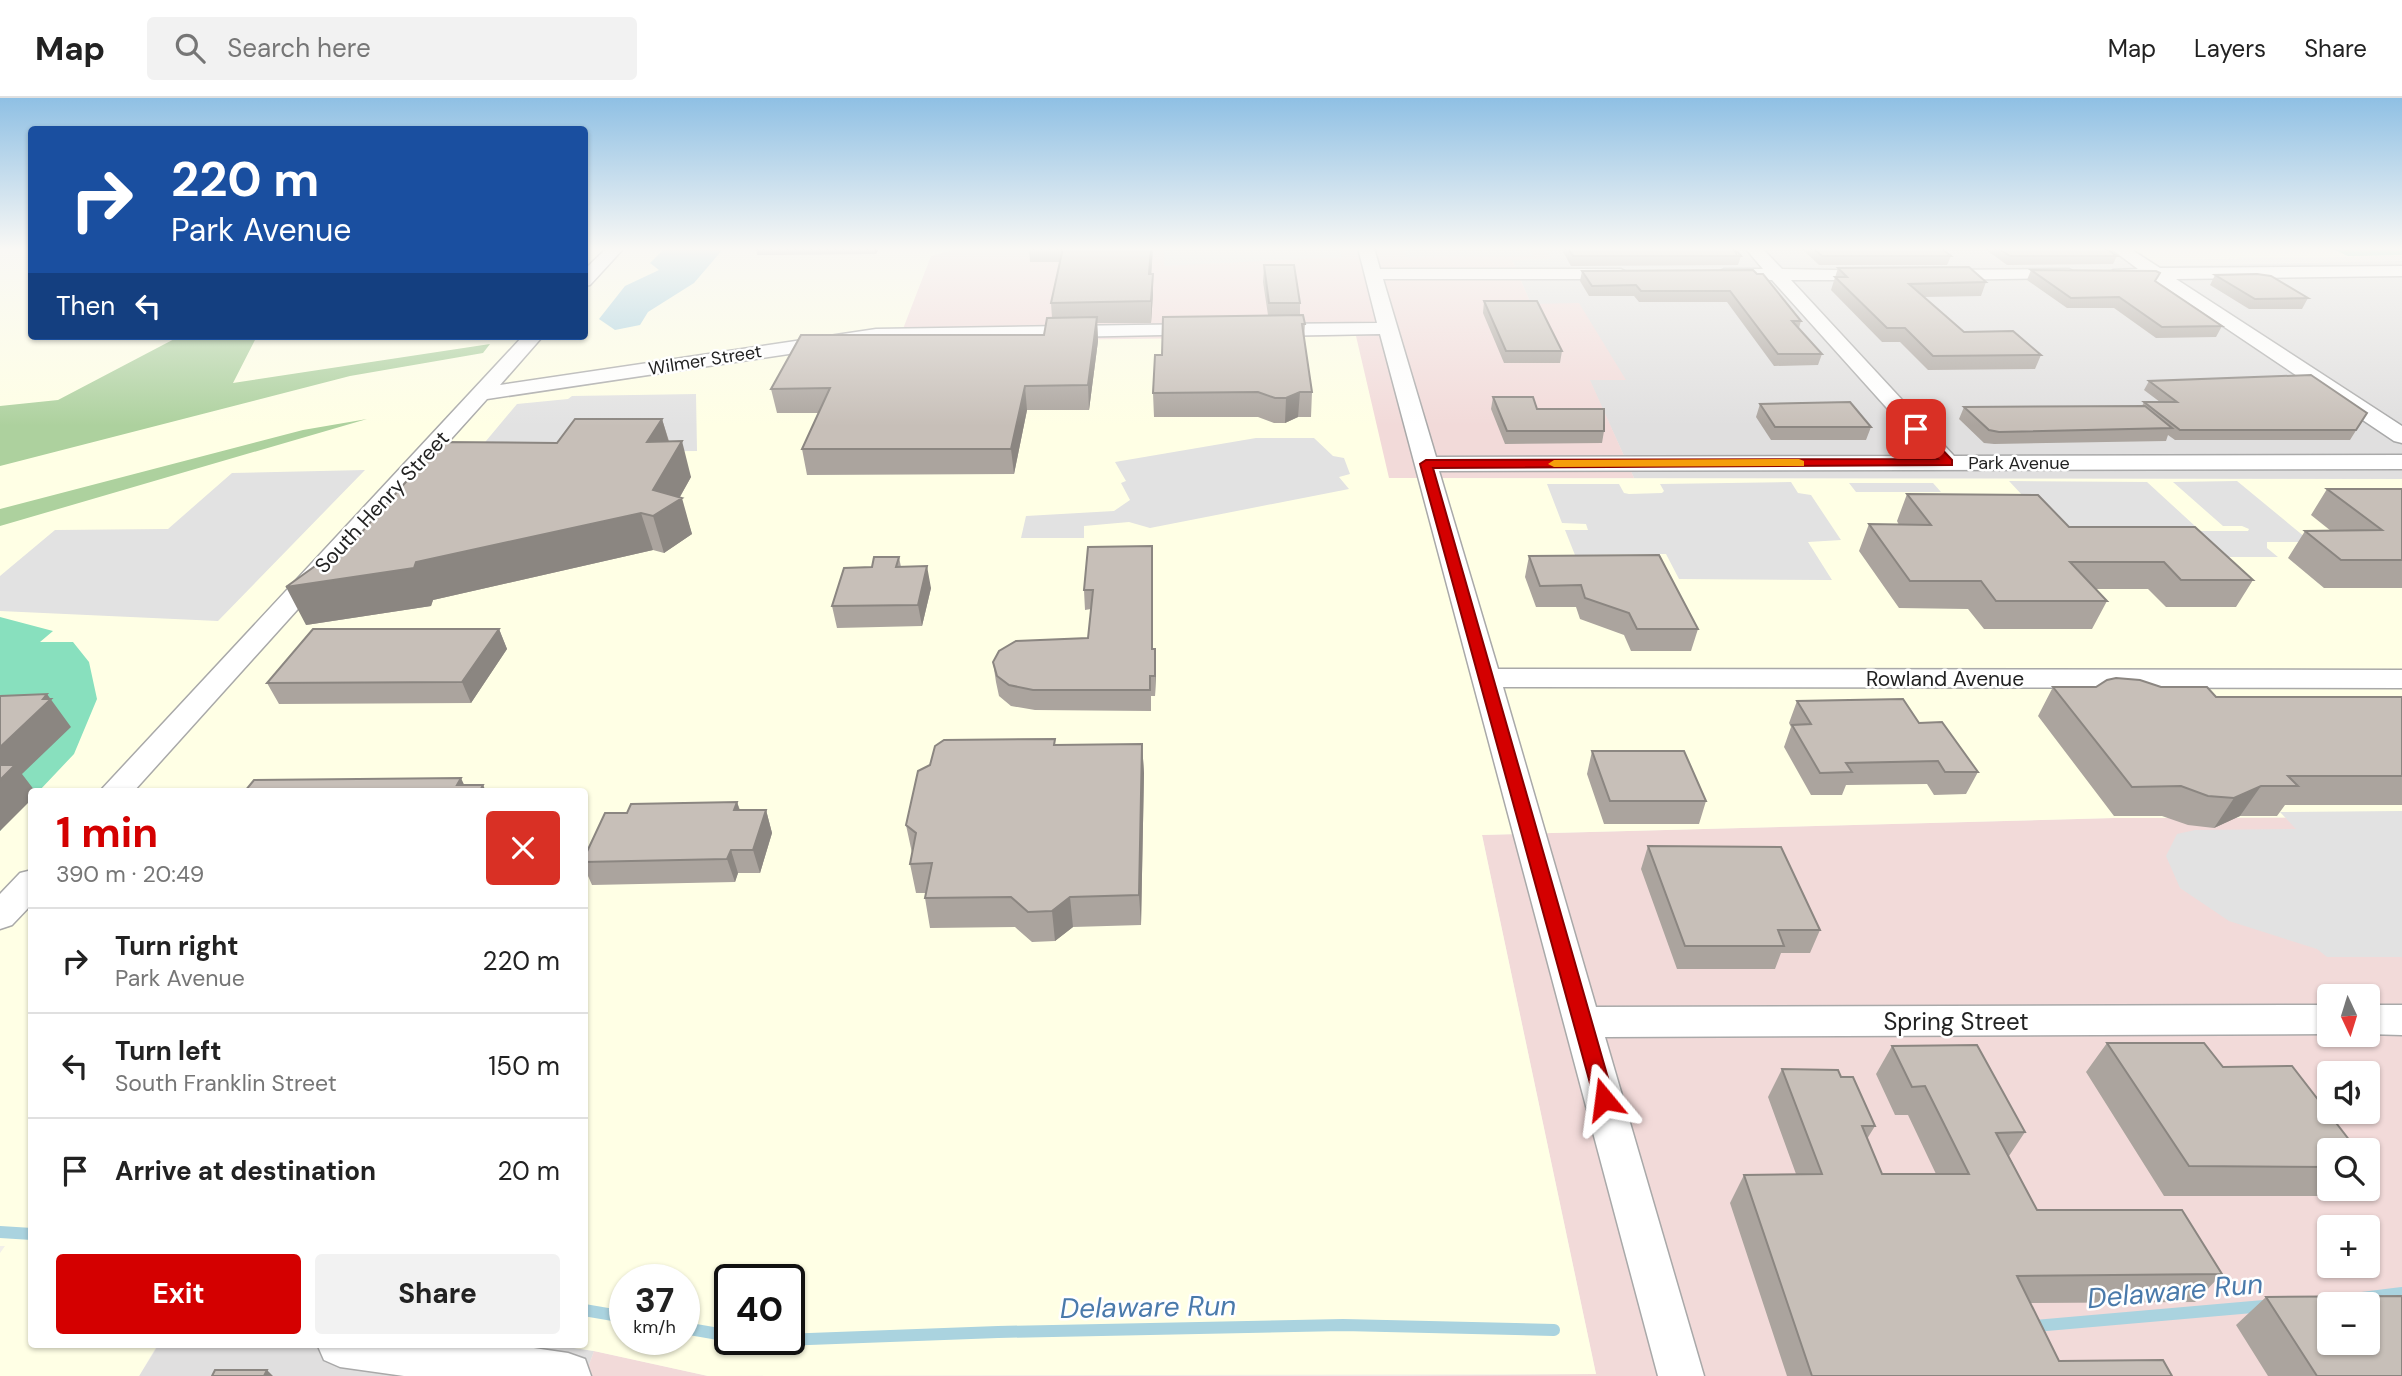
<!DOCTYPE html>
<html lang="en">
<head>
<meta charset="utf-8">
<style>
	:root { --surface:#fff; --page:#f2f2f2; --text:#222; --muted:#767676; --line:#e0e0e0; --accent:#d40000 }
	body { margin:0; font-family:"DM Sans",sans-serif; background:var(--page); color:var(--text); height:100vh; display:flex; flex-direction:column; font-size:26px; white-space:nowrap }
	* { box-sizing:border-box; margin:0 }
	p { font-size:23px; color:var(--muted) }
	.icon { flex:none; width:38px; height:38px; fill:none; stroke:currentColor; stroke-width:2; stroke-linecap:round; stroke-linejoin:round }
	.map { position:relative; flex:1; overflow:hidden }
	.side { position:absolute; left:28px; top:690px; width:560px; height:560px; display:flex; flex-direction:column; background:var(--surface); border-radius:7px; box-shadow:0 2px 5px #0004 }
	.side>* { flex:none }
	.hud { position:absolute; left:28px; top:28px; width:560px; height:214px; border-radius:7px; box-shadow:0 2px 5px #0004; background:#1a4fa0; color:#fff; overflow:hidden }
	.needle { width:46px; rotate:176deg }
	.tools { position:absolute; left:2317px; top:886px; display:grid; gap:14px }
	.tools a { display:grid; place-items:center; width:63px; height:63px; border-radius:7px; background:var(--surface); box-shadow:0 2px 5px #0004; font-size:35px }
	.speed { position:absolute; left:609px; top:1166px; display:flex; gap:14px; font-size:35px; font-weight:700; text-align:center }
	.speed>* { display:grid; place-content:center; width:91px; height:91px; border-radius:50%; background:var(--surface); box-shadow:0 2px 5px #0004; line-height:1 }
	.speed small { font-size:18px; font-weight:400 }
	.speed .limit { border:4px solid #111; border-radius:10px; background:#fff; color:#111 }
	.pin { position:absolute; display:grid; place-items:center; width:60px; height:60px; color:#fff; margin:-30px; border-radius:14px; box-shadow:0 4px 10px #0006 }
	.me { position:absolute; width:77px; margin:-38px; rotate:344deg; stroke-linejoin:round; filter:drop-shadow(0 0 5px #0008) }
	.turn { display:flex; align-items:center; gap:24px; height:147px; padding:0 28px; font-size:32px }
	.turn .icon { width:91px; height:91px; stroke-width:2.5 }
	.turn b { display:block; font-size:49px; line-height:60px }
	.then { display:flex; align-items:center; height:66px; padding:0 28px; background:#0003; gap:14px; font-size:26px }
	.round { display:grid; place-items:center; flex:none; width:74px; height:74px; border-radius:7px; background:var(--page) }
	.overview { display:flex; align-items:center; justify-content:space-between; height:119px; padding:0 28px }
	h1 { font-size:42px; font-weight:700; line-height:52px; color:var(--accent) }
	.cta { display:flex; gap:14px; margin-top:auto; padding:14px 28px }
	.cta a { flex:1; height:80px; border-radius:7px; background:var(--accent); color:#fff; font-size:28px; font-weight:700; line-height:80px; text-align:center }
	.cta a+a { background:var(--page); color:var(--text) }
	ul { padding:0; list-style:none }
	li { display:flex; align-items:center; gap:21px; height:105px; padding:0 28px; border-top:2px solid var(--line) }
	li div { flex:1 }
	li b { display:block; font-size:26px }
	li em { font-style:normal }
	header { display:flex; align-items:center; gap:42px; box-sizing:border-box; height:98px; padding:0 35px; background:var(--surface); border-bottom:2px solid var(--line) }
	header strong { font-size:33px }
	nav { display:flex; gap:38px; margin-inline-start:auto; font-size:24px }
	.search { width:490px; height:63px; background:var(--page); display:flex; align-items:center; gap:18px; box-sizing:border-box; padding:0 24px; border-radius:7px; color:var(--muted); font-size:26px }
	.map>svg:first-child { display:block }
</style>
</head>
<body>
<header>
<strong>Map</strong>
<div class="search"><svg class="icon" aria-label="search" viewBox="0 0 24 24"><circle cx="10" cy="10" r="6"/><path d="M15 15l6 6"/></svg>Search here</div>
<nav><a>Map</a><a>Layers</a><a>Share</a></nav>
</header>
<div class="map">
<svg width="2402" height="1278" viewBox="0 0 2402 1278">
	<rect width="100%" height="100%" fill="#f2efe9"/>
	<path fill="#e0dfdf" d="M1546 150H2132L2160 168 2402 163V381L1634 380 1589 281H1625L1531 206 1512 162 1551 161Z
		M159 1246H547L594 1253 585 1278H139Z"/>
	<path fill="#f2dad9" fill-rule="evenodd" d="M958 150H1546L1551 161 1512 162 1531 206 1579 205 1626 282H1590L1634 380H1389L897 244 931 158Z
		M2402 719V1278H1400L1596 1276 1482 737 2114 720ZM2329 898H2368V936H2329ZM2329 975H2368V1013H2329ZM2329 1052H2368V1090H2329ZM2329 1129H2368V1167H2329ZM2329 1206H2368V1244H2329Z
		M594 1253 708 1278H585Z"/>
	<path fill="#ffffe5" fill-rule="evenodd" d="M0 150H31L32 238H584L585 150H958L931 158 898 244 1356 238 1389 380 2402 381V719L2114 720 1482 737 1596 1276 708 1278 594 1253 547 1246H584V693H32V1246H158L139 1278H0V1155L5 1148H0ZM625 1181H684V1241H625ZM730 1181H789V1241H730Z
		M2132 150H2402V158L2150 162Z"/>
	<path fill="#add19e" d="M180 238H257L233 285 490 246 483 255 350 278 0 368V308L58 302Z
		M367 321 0 428V411L303 332Z"/>
	<path fill="#88e0be" d="M2331 150H2402V157L2348 158Z
		M0 519 53 533 40 544H73L89 564 97 601 74 656 39 693H32L0 733Z"/>
	<path fill="#e2e2e2" d="M1164 150H1339L1342 159 1164 168Z
		M1404 150H1528L1533 158 1407 159Z
		M696 296 697 353 476 355 517 306 568 301 572 298Z
		M1256 340H1314L1333 358 1344 360 1350 376 1339 379 1349 391 1150 430 1129 424 1084 428V440H1021L1026 418 1114 413 1130 402 1121 385 1126 383 1115 364Z
		M365 372 218 523 0 513V478L55 432 168 431 232 375Z
		M2009 383 2147 384 2195 428 2175 430 2182 433H2248L2249 431 2242 428H2223L2173 384 2237 383 2311 444H2267V450L2278 459H2215L2050 427Z
		M1791 384 1798 395 1811 397 1841 442 1808 444 1832 482 1679 481 1666 456 1575 457 1565 432H1588L1586 426 1562 425 1547 386H1619L1624 395 1629 396 1662 395 1664 393 1660 386Z
		M1849 385H1933L1941 394H1856Z
		M2402 713V859H2327L2317 851 2229 823 2180 790 2166 758 2177 736 2195 732 2296 731 2280 714Z"/>
	<path fill="#aad3df" d="M665 150H724L694 185 648 214 640 227 615 232 599 221 625 188 659 172 650 165Z"/>
	<g fill="none" stroke-linecap="round" stroke-linejoin="round">
		<path stroke="#aad3df" stroke-width="12" d="M0 1134 32 1136
			M2362 1200 2402 1195
			M584 1212 625 1219
			M2035 1228 2264 1208
			M684 1230 730 1238
			M743 1241 756 1243 998 1234 1343 1227 1554 1232"/>
		<g stroke="#a9a9a9" stroke-width="3">
			<path id="minor" d="M607 150H624L590 187 584 188V172Z
				M1358 150H1374L1380 171H1621L1630 176 1621 181H1383L1436 359 1930 358 1772 182 1718 180 1715 176 1724 171H1763L1745 150H1762L1782 171 1883 173 1886 177 1877 182H1791L1954 358 2402 357V371L1439 373 1498 571 2402 572V590L1503 589 1596 909 2329 907V936H2331L1605 939 1704 1278H1658L1380 236 1264 238 1255 232 1264 226 1377 225Z
				M2110 150H2129L2160 170 2402 168V178L2176 181 2402 328V345L2394 343 2153 181 2113 180 2110 176 2113 172 2138 171Z
				M2069 171 2078 176 2075 180 1937 182 1928 177 1937 172Z
				M1204 226 1213 232 1211 236 876 243 487 301 134 693H100L523 238H543L500 287 876 231Z
				M32 772V806L12 827 0 831V796L20 775Z
				M2368 907H2402V937L2366 936H2368Z
				M317 1246H506L568 1255 585 1261 591 1278H404L340 1269 324 1262Z"/>
		</g>
		<use href="#minor" fill="#fff" fill-rule="evenodd"/>
	</g>
	<path fill="#aba49e" d="M756 150H879L876 156 757 157Z
		M1029 150H1153L1151 176H1153V196L1151 225H1097L1098 243 1089 312H1027L1014 376 807 377 802 351 819 315H777L771 291 1044 237 1052 220 1051 205 1060 164H1030Z
		M1561 150H1732L1741 158 1738 167 1571 168Z
		M1801 150H1941L1951 158 1947 167H1819Z
		M1984 150H2105L2117 158 2113 166 2007 167Z
		M1264 167 1300 205V217L1305 226 1304 243 1312 294 1311 319H1298L1285 325H1274L1258 319H1154L1153 295 1162 257 1268 217 1263 184Z
		M1838 170 1986 184 1981 198 1924 199 1964 234 2041 257 2035 271 1928 272 1900 244H1882L1831 192Z
		M1753 172 1801 223 1799 230 1822 256 1818 267 1774 268 1727 204H1639L1634 198H1589L1580 183 1582 173Z
		M2031 172 2156 184 2222 228 2216 239 2156 240 2114 210H2067L2027 182Z
		M2215 177 2308 200 2302 211H2249L2210 187Z
		M1484 203 1562 253 1560 265H1504L1483 215Z
		M2149 283 2367 315 2350 342H2175L2168 337 2166 343 1994 346 1984 345 1959 321 1964 309 2142 308 2144 304H2160L2144 292Z
		M1493 299 1537 311 1604 333 1602 345 1505 346 1491 311Z
		M1760 306 1871 329 1866 342H1771L1756 319Z
		M662 321 669 343 691 379 680 399 692 436 664 455 653 452 433 502 431 508 306 527 339 460 557 345Z
		M2327 391H2402V490H2324L2288 460 2305 433H2331L2311 417Z
		M1907 396 2069 429 2253 482 2236 509H2166L2148 491H2096L2107 503 2092 531H1984L1968 511 1899 510 1859 453 1869 426 1899 427 1897 423Z
		M1529 458 1698 531 1691 553H1631L1624 537 1580 521 1576 509H1536L1525 479Z
		M899 459 901 469 931 490 922 528 837 530 832 508 872 469Z
		M1152 467V551L1156 571 1155 598H1151V613L1035 612 1011 608 999 598 996 584 993 564 1088 540 1091 511 1085 512 1084 492Z
		M499 531 507 551 471 605 279 606 267 585Z
		M2053 589H2161L2216 599H2402V707H2285L2277 718H2240L2214 730 2188 727 2162 718H2114L2038 618Z
		M1797 603 1919 625 1978 674 1966 696 1934 697 1927 686 1846 687 1842 697H1811L1784 649 1791 629 1789 625Z
		M1055 641V647L1142 646 1144 675 1141 827 1073 829 1055 843 1032 844 1015 829 930 830 925 800 926 795H916L910 766 912 755 906 727Z
		M1592 653 1706 703 1699 726H1604L1587 676Z
		M737 704 740 712H766L772 735 760 775H738L735 784 592 787 584 769V760L627 715Z
		M1648 748 1820 832 1810 855H1781L1775 871H1677L1641 771Z
		M2107 945 2223 969 2329 1052V1090H2348L2341 1098H2164L2086 974Z
		M1892 948 2025 1034 2009 1058 2037 1112 2222 1176 2195 1204 2030 1205 2059 1263 2172 1278H1787L1730 1105 1744 1077 1796 1076 1768 999 1782 971 1841 979 1875 1028 1867 1041 1882 1076H1936L1908 1017H1895L1876 976Z
		M2266 1199 2402 1278H2268L2236 1227Z"/>
	<path fill="#8b8681" d="M875 150H879L876 156Z
		M1151 150H1153L1150 196 1149 176Z
		M1153 176V196L1151 225V203Z
		M1097 219 1098 243 1089 312 1088 287Z
		M1025 288 1027 312 1014 376 1011 351Z
		M1300 294 1298 319 1285 325 1286 300Z
		M662 321 672 355 647 344Z
		M682 343 691 379 678 402 682 400 692 436 664 455 653 418V392Z
		M641 415 653 452 433 502 431 508 306 527 286 489Z
		M927 468 931 490 922 528 918 507Z
		M499 531 507 551 471 605 462 584Z
		M1155 551 1156 571 1155 598Z
		M47 596 71 629 22 676 35 693H32V701L0 733V649Z
		M1142 646 1144 675 1141 827 1139 797Z
		M461 680 467 693 457 687Z
		M483 687 486 693H480Z
		M2261 688 2240 718 2214 730 2234 700Z
		M737 704 744 727 734 712Z
		M766 712 772 735 760 775 753 752Z
		M731 752 738 775 735 784 727 761Z
		M1070 799 1073 829 1055 843 1052 813Z
		M267 1272 273 1278H264Z"/>
	<path fill="#c7bfb8" stroke="#8b8681" stroke-width="2" fill-rule="evenodd" d="M1063 150H1151L1149 176H1153L1151 203 1051 205Z
		M1568 150H1732L1736 155V152L1741 158H1573Z
		M1813 150H1941L1951 158H1822Z
		M1998 150H2105L2117 158H2010Z
		M1264 167H1294L1300 205H1269Z
		M1969 169 1986 184 1909 186 1964 234 2013 233 2041 257 1933 258 1905 230H1887L1835 179H1847L1838 170Z
		M1753 172 1757 176H1763L1801 223H1792L1822 256H1778L1730 193H1641L1636 187 1592 188 1582 173Z
		M2031 172 2156 173 2160 175 2155 183 2222 228 2162 229 2119 199 2071 200Z
		M2257 176 2271 178 2308 200 2255 201 2215 177Z
		M1484 203H1537L1562 253H1506Z
		M1303 217 1305 226H1302L1312 294H1300L1286 300H1275L1258 294 1153 295 1155 257H1162L1163 219Z
		M1097 219 1088 287 1025 288 1011 351H802L830 290 771 291 801 237H1044L1047 220Z
		M2311 277 2367 315 2356 332H2180L2144 304H2177L2149 283Z
		M1493 299H1533L1537 311H1604V333H1507Z
		M1850 304 1871 329H1775L1760 306Z
		M2145 308 2172 330 1999 334 1989 332 1964 309Z
		M575 321H662L647 344 682 343 653 392 682 400 653 418 641 415 416 464 414 470 286 489 329 458 339 460 441 344 557 345Z
		M2327 391H2402V462H2341L2305 433 2382 432Z
		M1907 396 2038 397 2069 429H2195L2253 482H2181L2164 464H2070L2107 503H1996L1981 483H1910L1869 426 1931 427Z
		M1152 448V551H1155V578H1150V592H1033L1009 587 997 578 993 564 999 553 1016 543 1088 540 1093 492H1084L1088 449Z
		M1659 457 1698 531H1637L1629 515 1585 500 1581 487 1540 488 1529 458Z
		M874 459H899L896 469 927 468 918 507 832 508 844 470 872 469Z
		M313 531H499L462 584 267 585Z
		M2116 580 2140 582 2161 589H2207L2216 599H2402V678H2288L2298 688H2261L2234 700 2208 698 2181 688 2132 689 2053 589H2096L2107 582Z
		M47 596 43 601H51L0 649V598Z
		M1903 601 1919 625 1942 624 1978 674H1945L1938 663 1846 665 1852 674 1820 675 1792 627 1811 626 1797 603Z
		M1055 641 1054 647 1142 646 1139 797 1070 799 1052 813 1028 814 1011 799 925 800 932 765 910 766 916 735 906 727 918 673 930 667 935 648 944 642Z
		M1592 653H1684L1706 703H1610Z
		M0 667H15L0 682Z
		M461 680 457 687H483L480 693H245L254 682Z
		M737 704 734 712H766L753 752H731L727 761 584 764V760L605 715H627L631 706Z
		M1648 748 1781 749 1820 832H1778L1784 848H1685Z
		M2107 945H2204L2223 969 2292 968 2357 1052H2329V1069L2189 1068Z
		M1977 947 2025 1034 1996 1035 2037 1112H2182L2222 1176 2017 1178 2059 1263 2163 1262 2172 1278H1812L1744 1077 1822 1076 1782 971 1838 972 1841 979H1853L1875 1028H1862L1882 1076H1969L1925 988 1912 989 1892 948Z
		M2402 1198V1278H2317L2266 1199ZM2329 1206H2368V1244H2329Z
		M215 1272H267L264 1278H212Z"/>
	<linearGradient id="sky" x2="0" y2="1"><stop stop-color="#8fc0e4"/><stop offset="0.46" stop-color="#f9f8f5"/><stop offset="1" stop-color="#f9f8f5" stop-opacity="0"/></linearGradient>
	<rect width="2402" height="328" fill="url(#sky)"/>
	<path fill="#d40000" stroke="#8a0000" stroke-width="2" d="M1912 328H1920L1952 362V367L1433 370 1614 1001 1611 1007 1604 1010 1596 1007 1420 366 1426 362 1938 361 1912 333Z"/>
	<path fill="#f59e0b" d="M1799 361 1804 363V368L1554 369 1548 366 1554 362Z"/>
	<g text-anchor="middle" dominant-baseline="central" stroke-width="5" stroke-linejoin="round" paint-order="stroke">
		<g font-size="18" fill="#222" stroke="#fff">
			<text transform="translate(705 262) rotate(-9)">Wilmer Street</text>
			<text x="2019" y="365">Park Avenue</text>
		</g>
		<g font-size="21" fill="#222" stroke="#fff">
			<text transform="translate(382 404) rotate(-47)">South Henry Street</text>
			<text x="1945" y="581">Rowland Avenue</text>
		</g>
		<g font-size="24" fill="#222" stroke="#fff">
			<text x="1956" y="923">Spring Street</text>
		</g>
		<g font-size="28" font-style="italic" fill="#4a7aab" stroke="#fff">
			<text transform="translate(2175 1193) rotate(-5)">Delaware Run</text>
			<text transform="translate(1148 1209) rotate(-1)">Delaware Run</text>
		</g>
	</g>
</svg>
<div class="tools">
<a><svg class="needle" viewBox="-14 -14 28 28"><path d="M0-13l5 13h-10z" fill="#e53935"/><path d="M0 13l5-13h-10z" fill="#767676"/></svg></a>
<a><svg class="icon" aria-label="sound" viewBox="0 0 24 24"><path d="M4 9h4l5-4v14l-5-4H4zM17 9q2 3 0 6"/></svg></a>
<a><svg class="icon" aria-label="search" viewBox="0 0 24 24"><circle cx="10" cy="10" r="6"/><path d="M15 15l6 6"/></svg></a>
<a>+</a>
<a>−</a>
</div>
<div class="speed"><div>37<small>km/h</small></div><div class="limit">40</div></div>
<div class="pin" style="left:1916px;top:331px;background:#d93025"><svg class="icon" aria-label="arrive" viewBox="0 0 24 24"><path d="M6 21V4h12l-3 4 3 4H6"/></svg></div>
<svg class="me" style="left:1604px;top:1001px" viewBox="-20 -20 40 40"><path d="M0-17L14 15 0 8-14 15z" fill="#d40000" stroke="#fff" stroke-width="4"/></svg>
<div class="hud">
<div class="turn"><svg class="icon" aria-label="right" viewBox="0 0 24 24"><path d="M7 20v-9h11M14 6l5 5-5 5"/></svg><div><b>220 m</b>Park Avenue</div></div>
<div class="then">Then<svg class="icon" aria-label="left" viewBox="0 0 24 24"><path d="M17 20v-9H6M10 6l-5 5 5 5"/></svg></div>
</div>
<section class="side">
<div class="overview"><div><h1>1 min</h1><p>390 m · 20:49</p></div><a class="round" style="background:#d93025;color:#fff"><svg class="icon" aria-label="close" viewBox="0 0 24 24"><path d="M6 6l12 12M18 6L6 18"/></svg></a></div>
<ul>
<li><svg class="icon" aria-label="right" viewBox="0 0 24 24"><path d="M7 20v-9h11M14 6l5 5-5 5"/></svg><div><b>Turn right</b><p>Park Avenue</p></div><em>220 m</em></li>
<li><svg class="icon" aria-label="left" viewBox="0 0 24 24"><path d="M17 20v-9H6M10 6l-5 5 5 5"/></svg><div><b>Turn left</b><p>South Franklin Street</p></div><em>150 m</em></li>
<li><svg class="icon" aria-label="arrive" viewBox="0 0 24 24"><path d="M6 21V4h12l-3 4 3 4H6"/></svg><div><b>Arrive at destination</b></div><em>20 m</em></li>
</ul>
<div class="cta"><a>Exit</a><a>Share</a></div>
</section>
</div>
</body>
</html>
